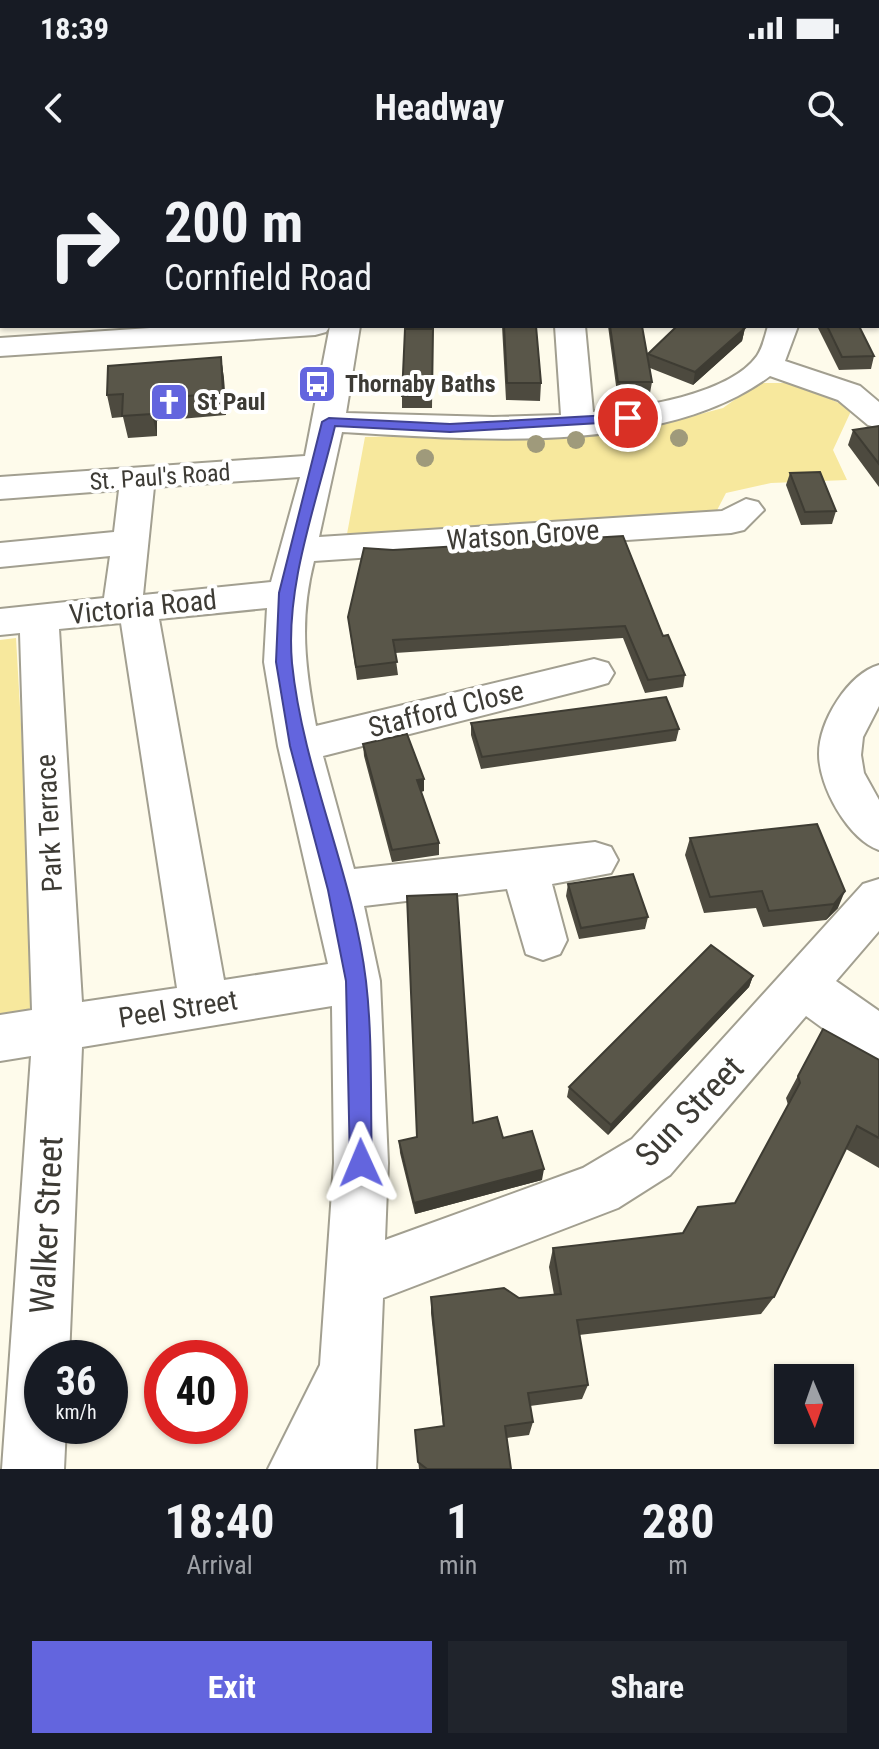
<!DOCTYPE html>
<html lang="en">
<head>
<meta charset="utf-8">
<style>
	:root { --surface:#171b24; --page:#20242c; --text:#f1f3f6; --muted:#9ea1a6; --accent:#6365de }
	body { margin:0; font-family:"Roboto Condensed",sans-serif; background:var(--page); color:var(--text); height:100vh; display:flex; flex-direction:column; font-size:30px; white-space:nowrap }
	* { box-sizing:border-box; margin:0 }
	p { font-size:26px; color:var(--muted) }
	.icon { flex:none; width:44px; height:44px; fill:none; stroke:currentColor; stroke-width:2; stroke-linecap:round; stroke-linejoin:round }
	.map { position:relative; height:1309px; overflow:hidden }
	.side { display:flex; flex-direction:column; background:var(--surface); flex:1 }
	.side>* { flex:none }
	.banner { position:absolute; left:0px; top:0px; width:880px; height:168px; box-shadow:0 2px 6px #0004; background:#171b24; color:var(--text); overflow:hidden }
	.needle { width:52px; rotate:178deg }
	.fabs { position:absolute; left:774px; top:1204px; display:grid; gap:16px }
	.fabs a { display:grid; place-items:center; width:80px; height:80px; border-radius:0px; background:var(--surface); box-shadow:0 2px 6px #0004; font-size:40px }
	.speed { position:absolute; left:24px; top:1180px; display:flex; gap:16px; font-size:40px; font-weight:700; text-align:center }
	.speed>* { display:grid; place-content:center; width:104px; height:104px; border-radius:50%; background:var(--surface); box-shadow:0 2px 6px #0004; line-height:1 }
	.speed small { font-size:20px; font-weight:400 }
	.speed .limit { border:12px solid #d22; background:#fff; color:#111 }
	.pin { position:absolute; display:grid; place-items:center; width:68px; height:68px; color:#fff; margin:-34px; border:4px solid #fff; border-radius:50%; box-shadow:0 2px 8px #0007 }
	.me { position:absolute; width:88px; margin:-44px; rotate:359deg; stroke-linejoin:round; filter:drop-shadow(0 0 6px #0008) }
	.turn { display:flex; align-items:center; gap:28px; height:168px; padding:0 32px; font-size:36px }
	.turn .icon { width:104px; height:104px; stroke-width:2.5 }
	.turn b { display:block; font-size:56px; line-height:68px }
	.eta { display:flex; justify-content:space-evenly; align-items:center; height:136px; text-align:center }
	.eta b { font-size:48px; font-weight:700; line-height:56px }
	.primary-button { display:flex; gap:16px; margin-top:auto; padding:16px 32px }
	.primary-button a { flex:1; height:92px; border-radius:0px; background:var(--accent); color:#fff; font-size:32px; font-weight:700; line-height:92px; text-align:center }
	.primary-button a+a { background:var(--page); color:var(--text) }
	.status { display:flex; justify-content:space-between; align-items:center; height:56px; padding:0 40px; background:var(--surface); direction:ltr }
	.status svg { height:22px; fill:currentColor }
	header { display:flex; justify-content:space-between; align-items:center; height:104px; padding:0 32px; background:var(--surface); font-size:36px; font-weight:700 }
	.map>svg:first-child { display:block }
</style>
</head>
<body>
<div class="status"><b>18:39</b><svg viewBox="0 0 49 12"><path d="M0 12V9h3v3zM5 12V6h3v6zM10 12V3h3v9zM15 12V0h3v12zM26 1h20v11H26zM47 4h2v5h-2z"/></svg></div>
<header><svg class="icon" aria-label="back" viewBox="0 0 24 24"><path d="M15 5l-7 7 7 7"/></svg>Headway<svg class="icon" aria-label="search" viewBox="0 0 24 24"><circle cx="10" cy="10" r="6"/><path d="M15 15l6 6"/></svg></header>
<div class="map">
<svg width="879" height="1309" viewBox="0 0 879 1309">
	<rect width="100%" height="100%" fill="#fefbeb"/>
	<path fill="#f7e89d" d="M589 0H879V51L878 2Z
		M758 223H795L852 249 833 290 847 320 771 323 726 333 714 356 347 374 365 277 612 271 674 261 723 248Z
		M16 478 38 860 0 866V480Z"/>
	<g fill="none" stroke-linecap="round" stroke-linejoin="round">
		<g stroke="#a29f90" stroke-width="4">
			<path id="minor" d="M0 0H18L2 2V9Z
				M110 0H170L108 2Z
				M344 0H370V2H344Z
				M0 38H2V54H0Z
				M2 121V139L0 140V122Z
				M180 166H330L326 172 315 175 0 196V178Z
				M330 166H360L346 253 493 257 561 255 555 166H585L593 252C638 248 729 235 757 196 763 187 765 176 768 166H798L785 201 860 226 879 242V268L868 265 838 240 770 216C661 297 472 279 342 272L319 377 722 351 746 339 758 342 764 350 744 370 731 373 314 401C299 460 305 507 316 566L594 499 608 503 614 513 608 523 594 527 323 596 354 709 595 682 611 687 618 700 611 713 552 724 567 780 560 794 543 800 526 794 507 729 364 746 380 821 388 1003 385 1080 583 1008 632 979 863 724 879 719V771L836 821 879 851V903L861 896 806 856 670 1015 618 1048 383 1138 376 1309H268L320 1205 334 1003 332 846 82 887 69 1198H42V1266H66L64 1309H2L31 896 0 901V855L32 850 20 473 0 475V449L104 438 110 396 0 407V383L114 372 119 330 0 339V317L305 296ZM300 317 271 422 143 435 154 327ZM267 448 264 502 278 586 328 804 224 820 159 459ZM121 463 177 828 82 842 59 469Z
				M879 505V546L863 577 861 595 864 613 879 640V690C848 679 819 627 819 594 819 561 848 514 879 505Z"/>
		</g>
		<use href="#minor" fill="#fff" fill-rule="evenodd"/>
	</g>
	<g fill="#9f9a7b">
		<circle cx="679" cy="278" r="9"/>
		<circle cx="576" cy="280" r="9"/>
		<circle cx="623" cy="280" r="9"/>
		<circle cx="536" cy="284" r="9"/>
		<circle cx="425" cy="298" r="9"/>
	</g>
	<path fill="#4d4a3f" d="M502 166H536L541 223 540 241 506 240Z
		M608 166H642L648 198V194L745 168 742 181 693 225 650 208 652 222 650 233H617Z
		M817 166H859L874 196 871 209 839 210Z
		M433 169 432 248H402V236Z
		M221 197 224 219 226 255 157 261V276L128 278 123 257 112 258 107 235Z
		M879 266V327L848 285 853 270Z
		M790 313 836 351 832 364 801 365 786 325Z
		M364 388 663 476 685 515 683 527 645 533 623 478 395 493 398 515 357 520 348 457Z
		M471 563 679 569 676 581 481 609 471 575Z
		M363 584 424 619V631L421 632 439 683V695L392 702 364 596Z
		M817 664 838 748 826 760 763 767 756 748 704 753 685 695 690 678Z
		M568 724 648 757 645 769 579 779 566 736Z
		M753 816 749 827 608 975 567 937 569 927Z
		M823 869 879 900V1008L846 989 774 1137 761 1154 579 1175 588 1225 582 1239 530 1246 533 1262 529 1275 507 1278 511 1309H419L415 1270 443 1267 431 1153V1137L519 1138 554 1135 549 1107 553 1088 683 1073 735 1043 788 945 786 938Z
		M473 963 503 978 542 1020 415 1054 400 993 399 981Z"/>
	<path fill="#3e3c33" d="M745 168 742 181 693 225 695 212Z
		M221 197 224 219 226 255 223 233Z
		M152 239 157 261V276L152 254Z
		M424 619V631L417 632V620Z
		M845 731 838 748 826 760 834 744Z
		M753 816 749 827 608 975 611 965Z
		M544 1009 542 1020 415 1054 414 1043Z"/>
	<path fill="#595649" stroke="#3e3c33" stroke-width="2" d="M260 0H323V2H260Z
		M407 0H493L494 2H407Z
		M504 166H536L541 223H507Z
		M610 166H642L652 222H618Z
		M677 166H738L745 168 695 212 648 194Z
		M827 166H859L874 196 842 197Z
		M405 169H433L432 236H402Z
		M221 197 223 233 152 239V254L122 256 123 234 107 235 108 206Z
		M879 266V304L853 270Z
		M820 312 836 351 805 352 790 313Z
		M623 376 663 476 668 475 685 515 648 520 625 466 393 480 397 502 356 507 348 457 364 388 393 390Z
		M666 537 679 569 482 597 471 563Z
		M407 574 424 619 417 620 439 683 392 690 363 584Z
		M817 664 845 731 834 744 769 751 762 731 710 737 690 678Z
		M633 714 648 757 581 768 568 724Z
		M457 734 473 963 497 957 503 978 532 971 544 1009 414 1043 399 981 417 977 407 736Z
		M711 785 753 816 611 965 569 927Z
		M823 869 879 900V978L857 966 774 1137 577 1160 588 1225 528 1233 533 1262 505 1266 511 1309H427L418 1302 415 1270 444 1266 431 1137 504 1128 519 1138 561 1134 553 1088 683 1073 698 1047 735 1043 800 923 798 916Z"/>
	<path fill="#6365de" stroke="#404290" stroke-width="2" d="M628 254 633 255V261L450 272 335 266C317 342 285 425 292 503 303 612 353 713 366 821 373 881 370 943 372 1003L369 1010 361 1014 353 1010 350 1003 346 821 328 730 290 586 276 502 279 433 322 262 329 258 450 264Z"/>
	<defs>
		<g id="bus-square" transform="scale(2)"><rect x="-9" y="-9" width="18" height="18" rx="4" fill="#6365de" stroke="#fff"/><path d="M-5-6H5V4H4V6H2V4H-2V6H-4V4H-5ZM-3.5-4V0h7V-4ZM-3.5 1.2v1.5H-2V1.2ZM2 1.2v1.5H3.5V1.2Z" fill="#fff"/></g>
		<g id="church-square" transform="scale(2)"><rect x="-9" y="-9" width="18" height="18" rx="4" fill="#6365de" stroke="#fff"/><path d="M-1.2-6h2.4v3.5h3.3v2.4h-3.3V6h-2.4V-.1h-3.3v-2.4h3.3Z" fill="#fff"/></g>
	</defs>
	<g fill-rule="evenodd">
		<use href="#bus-square" x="317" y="224"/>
		<use href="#church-square" x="169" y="242"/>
	</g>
	<g text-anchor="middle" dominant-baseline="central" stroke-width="8" stroke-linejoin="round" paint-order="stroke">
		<g font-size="24" font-weight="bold" fill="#3d3b35" stroke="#fff" text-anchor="start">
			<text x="345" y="224">Thornaby Baths</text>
			<text x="197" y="242">St Paul</text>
		</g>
		<g font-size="24" fill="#3d3b35" stroke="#fff">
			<text transform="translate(160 317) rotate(-4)">St. Paul's Road</text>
		</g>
		<g font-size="28" fill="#3d3b35" stroke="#fff">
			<text transform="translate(523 375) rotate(-4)">Watson Grove</text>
			<text transform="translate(143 447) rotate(-6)">Victoria Road</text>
			<text transform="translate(446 549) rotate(-14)">Stafford Close</text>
			<text transform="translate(49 663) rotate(-93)">Park Terrace</text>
			<text transform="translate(178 849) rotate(-9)">Peel Street</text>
		</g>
		<g font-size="34" fill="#3d3b35" stroke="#fff">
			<text transform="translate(689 951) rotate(-46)">Sun Street</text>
			<text transform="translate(46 1065) rotate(-87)">Walker Street</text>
		</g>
	</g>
</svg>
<div class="fabs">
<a><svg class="needle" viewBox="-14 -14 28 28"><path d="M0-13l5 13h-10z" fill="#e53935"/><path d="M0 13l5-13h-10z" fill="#9ea1a6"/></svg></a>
</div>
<div class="speed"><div>36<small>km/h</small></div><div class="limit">40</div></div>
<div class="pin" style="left:628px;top:258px;background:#d93025"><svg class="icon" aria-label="arrive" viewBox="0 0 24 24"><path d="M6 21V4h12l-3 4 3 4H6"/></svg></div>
<svg class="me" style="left:361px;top:1003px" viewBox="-20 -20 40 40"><path d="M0-17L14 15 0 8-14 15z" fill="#6365de" stroke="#fff" stroke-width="4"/></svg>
<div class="banner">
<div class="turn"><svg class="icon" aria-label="right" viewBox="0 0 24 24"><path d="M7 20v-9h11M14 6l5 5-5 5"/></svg><div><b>200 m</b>Cornfield Road</div></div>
</div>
</div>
<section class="side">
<div class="eta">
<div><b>18:40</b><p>Arrival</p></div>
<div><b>1</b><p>min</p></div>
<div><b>280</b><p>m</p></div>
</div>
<div class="primary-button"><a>Exit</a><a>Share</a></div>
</section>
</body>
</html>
